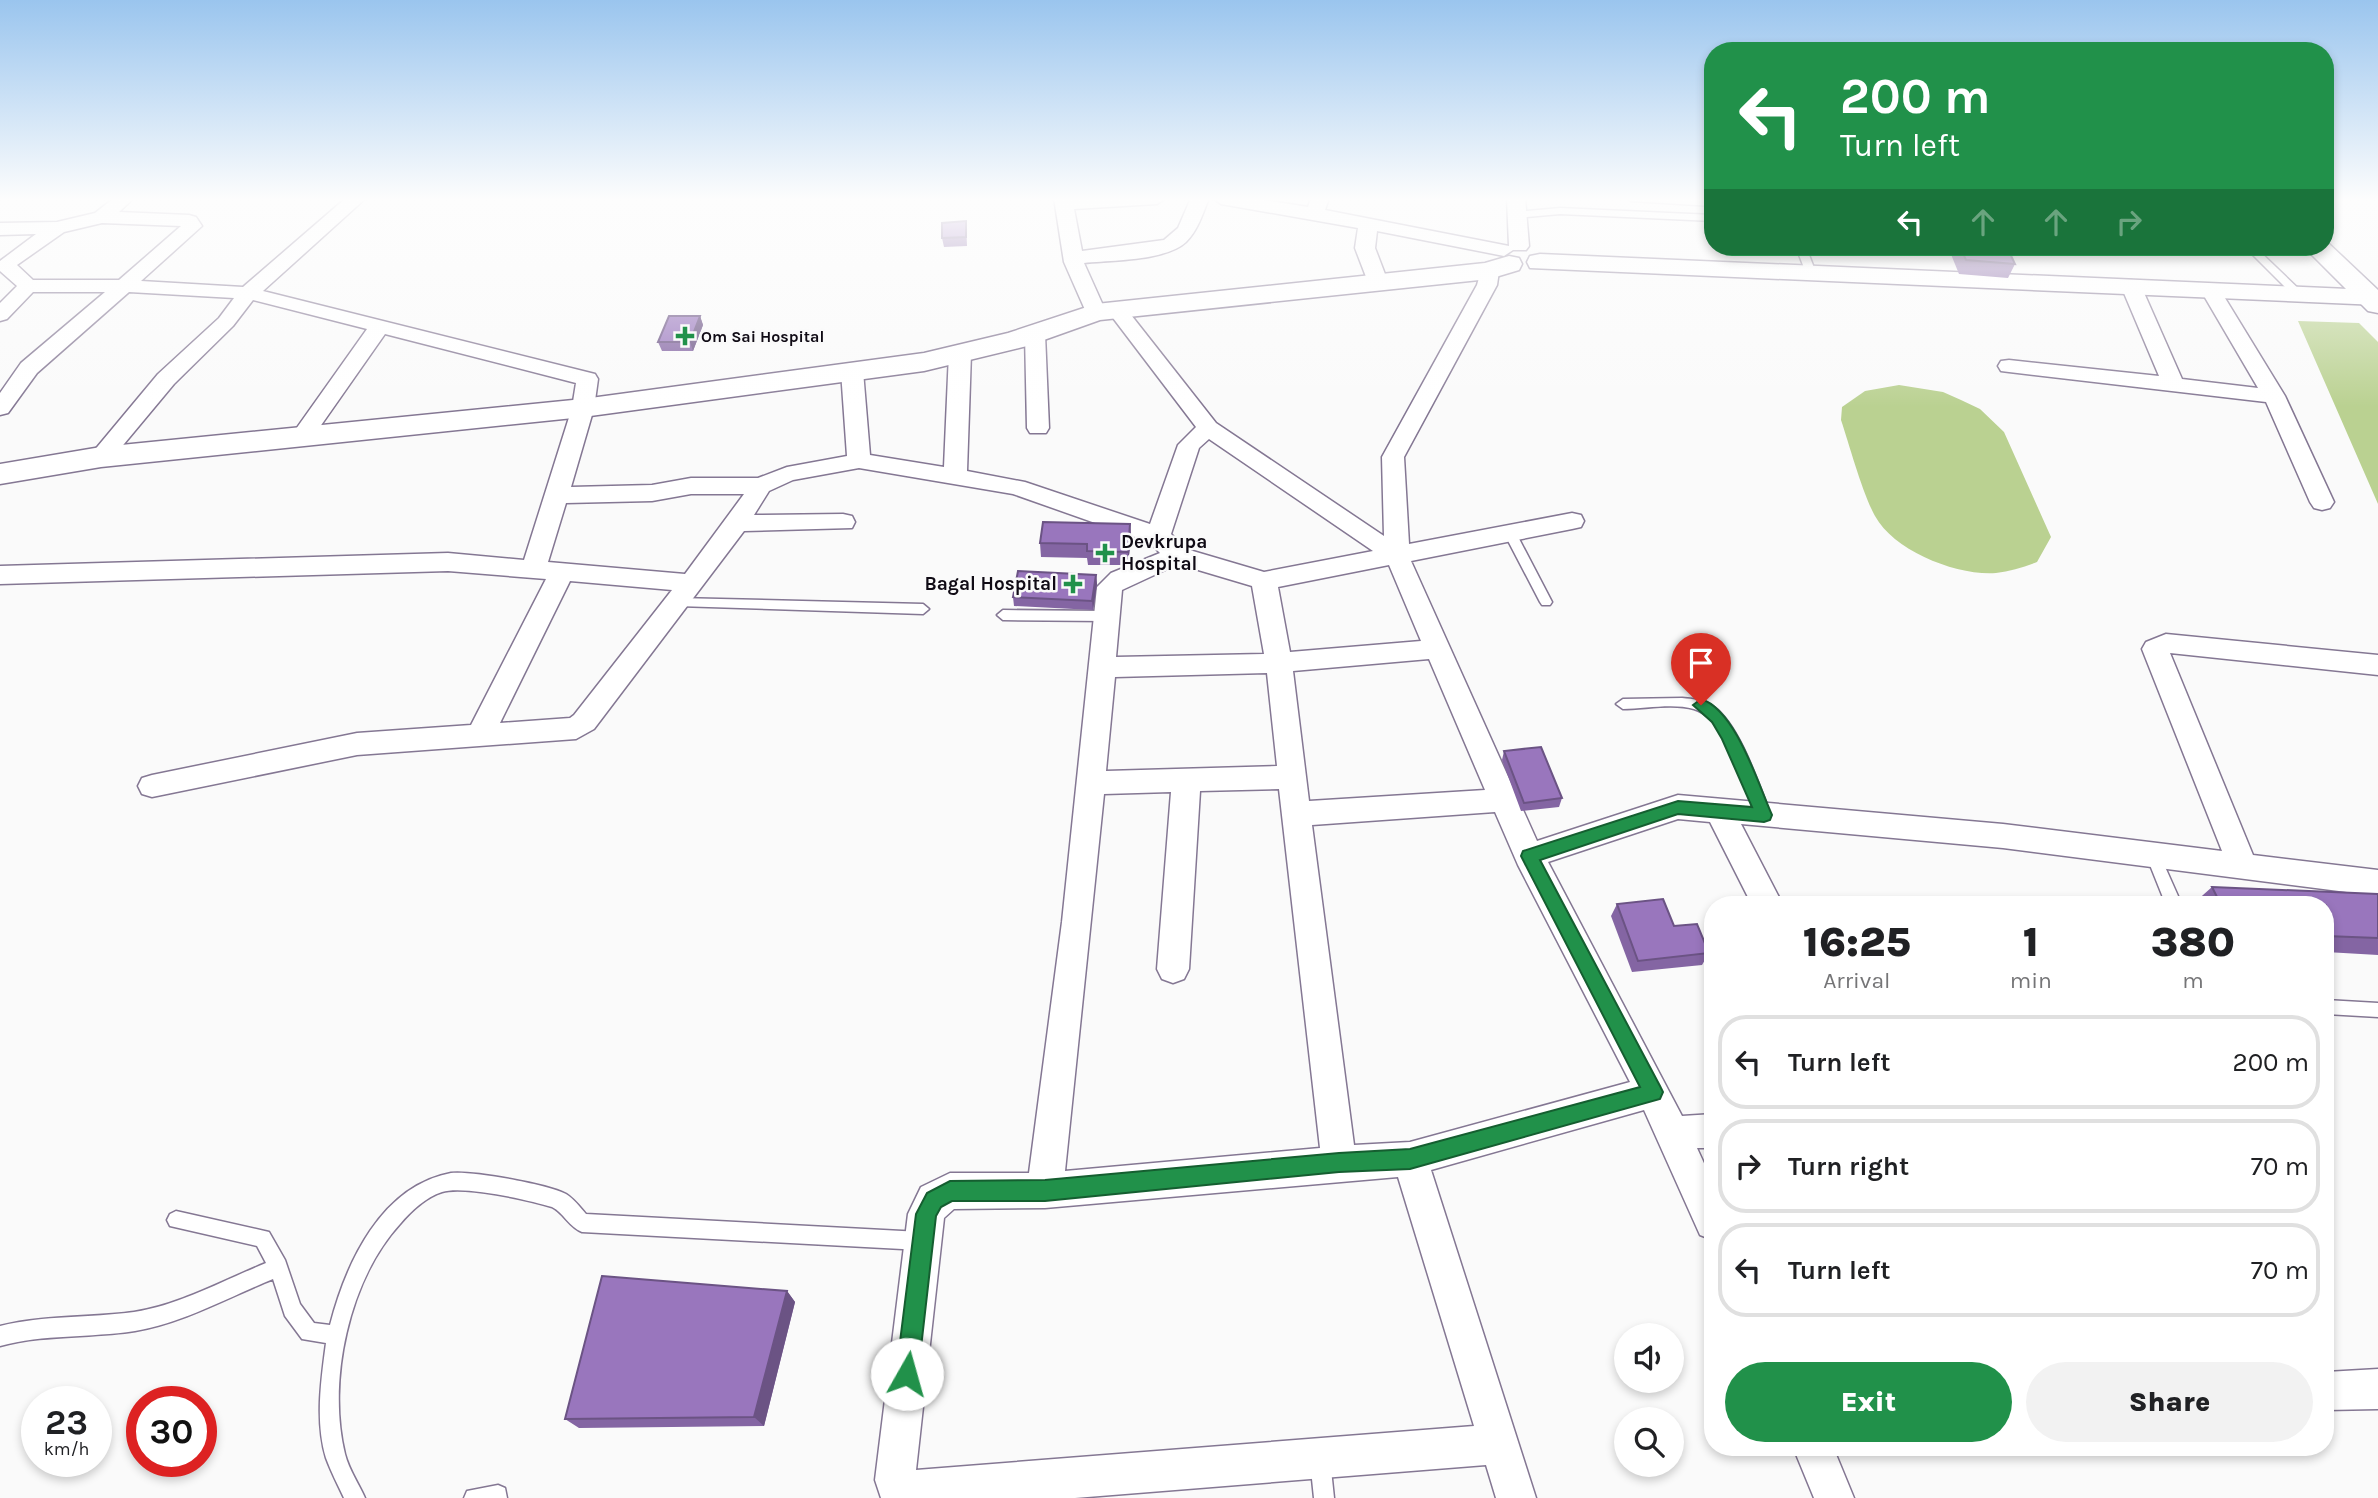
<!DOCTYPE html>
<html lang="en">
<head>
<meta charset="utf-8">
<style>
	:root { --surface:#fff; --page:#f2f2f2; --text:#202124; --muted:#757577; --line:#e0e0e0; --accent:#21914a }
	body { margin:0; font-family:Karla,sans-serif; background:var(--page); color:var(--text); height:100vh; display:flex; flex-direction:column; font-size:26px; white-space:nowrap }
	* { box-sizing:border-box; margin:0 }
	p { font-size:23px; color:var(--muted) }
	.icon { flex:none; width:38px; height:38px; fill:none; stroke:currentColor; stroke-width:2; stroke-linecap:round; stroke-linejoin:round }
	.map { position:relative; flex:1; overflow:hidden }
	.drawer { position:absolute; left:1704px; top:896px; width:630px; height:560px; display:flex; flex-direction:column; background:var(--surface); border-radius:28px; box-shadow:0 4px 10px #0003 }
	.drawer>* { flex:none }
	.hud { position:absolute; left:1704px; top:42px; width:630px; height:214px; border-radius:28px; box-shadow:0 4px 10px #0003; background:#21914a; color:#fff; overflow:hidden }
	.controls { position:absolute; left:1614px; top:1323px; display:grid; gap:14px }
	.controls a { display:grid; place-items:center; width:70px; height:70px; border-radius:50%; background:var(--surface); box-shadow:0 4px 10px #0003; font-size:35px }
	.speed { position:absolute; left:21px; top:1386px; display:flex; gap:14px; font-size:35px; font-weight:700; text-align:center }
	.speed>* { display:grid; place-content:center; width:91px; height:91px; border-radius:50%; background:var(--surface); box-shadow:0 4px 10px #0003; line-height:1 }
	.speed small { font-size:18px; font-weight:400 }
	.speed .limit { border:10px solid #d22; background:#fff; color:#111 }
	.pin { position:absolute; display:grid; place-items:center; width:60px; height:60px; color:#fff; margin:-72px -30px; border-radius:50% 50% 50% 0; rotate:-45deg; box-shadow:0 0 7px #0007 }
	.pin .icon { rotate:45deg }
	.me { position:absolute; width:77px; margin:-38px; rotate:7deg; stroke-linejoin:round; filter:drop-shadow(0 0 5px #0008) }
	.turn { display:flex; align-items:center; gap:24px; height:147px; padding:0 21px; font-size:32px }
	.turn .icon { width:91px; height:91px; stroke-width:2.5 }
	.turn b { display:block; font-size:49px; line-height:60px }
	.lanes { display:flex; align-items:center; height:66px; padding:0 21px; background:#0003; justify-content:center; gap:35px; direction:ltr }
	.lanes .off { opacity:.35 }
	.eta { display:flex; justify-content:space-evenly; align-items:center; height:119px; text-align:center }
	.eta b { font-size:42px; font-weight:800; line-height:49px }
	.cta { display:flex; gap:14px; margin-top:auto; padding:14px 21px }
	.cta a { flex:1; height:80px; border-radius:42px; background:var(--accent); color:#fff; font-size:28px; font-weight:800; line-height:80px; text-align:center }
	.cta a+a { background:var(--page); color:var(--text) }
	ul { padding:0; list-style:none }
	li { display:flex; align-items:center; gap:21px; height:94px; margin:0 14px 10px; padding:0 7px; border:4px solid var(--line); border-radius:28px }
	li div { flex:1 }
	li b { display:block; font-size:26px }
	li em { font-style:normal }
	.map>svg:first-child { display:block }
</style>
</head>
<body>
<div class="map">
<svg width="2378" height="1498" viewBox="0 0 2378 1498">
	<rect width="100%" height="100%" fill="#fafafa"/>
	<path fill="#bad191" d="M2298 321 2359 323 2378 342V504Z
		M1899 385 1943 392 1961 400 1980 409 2004 432 2051 537 2037 562C2024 567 2010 571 1996 573 1957 576 1894 551 1875 516 1862 492 1850 447 1841 420L1842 407 1865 391Z"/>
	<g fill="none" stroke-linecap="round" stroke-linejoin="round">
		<g stroke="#847793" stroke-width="3">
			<path id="lane" d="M1626 198 1713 200V206L1631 201Z
				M1560 208 1713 215V221L1560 214 1517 218 1512 215 1517 212Z
				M1796 247H1806L1816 273 1814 275 1806 273Z
				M2245 247H2255L2303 293V297H2295Z
				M1510 529 1516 533 1552 602 1550 605H1542L1540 602 1504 533Z
				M677 598 923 604 929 609 923 614 677 606 671 602Z
				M1003 610 1107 611 1113 616 1107 621 1003 620 997 615Z
				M1682 698C1693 699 1705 700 1714 707 1740 726 1759 786 1771 815L1769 819H1759C1745 791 1727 718 1694 709 1672 703 1645 709 1623 709L1616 704 1623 699Z
				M2153 849 2158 851 2182 905H2166L2146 855 2148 851Z
				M2326 1000 2378 1003V1017L2326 1014Z
				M451 1173C474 1171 546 1184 566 1194 574 1199 580 1207 586 1214L921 1232 927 1235 930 1241 927 1247 921 1250 582 1232C569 1227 564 1213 552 1207 529 1200 463 1185 442 1192 426 1197 411 1211 400 1224 349 1280 327 1381 345 1454 349 1470 359 1484 365 1498H344C338 1485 331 1472 326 1458 315 1422 321 1380 326 1343L302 1339 285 1316 273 1279C229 1297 183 1323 135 1331 90 1338 44 1334 0 1346V1326C44 1315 90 1318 134 1312 180 1305 224 1280 266 1263L257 1246 170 1226 167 1220 170 1214 176 1211 269 1232 285 1260 300 1304 314 1323 330 1325C346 1263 381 1186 451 1173Z
				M1320 1450 1327 1453 1330 1460 1334 1498H1314L1310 1460 1313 1453Z
				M498 1485 505 1488 507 1498H464L467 1491Z"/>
		</g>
		<g stroke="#847793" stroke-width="3">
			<path id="street" d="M114 198H134L119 212 189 215 196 217 202 226 141 281 243 287 346 198H366L263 291 595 374 598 379 594 408 571 487 652 485 691 478H758L787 467 847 456 841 371 844 366H860L863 371 870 455 944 467 949 353 953 349H967L971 353 967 471 1025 482 1150 524 1178 445 1196 427 1110 314 1107 310 1110 306H1124L1216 423 1384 536 1382 457 1477 285 1482 267H1496L1499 271 1497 285 1404 457 1409 544 1572 513 1581 515 1584 521 1581 527 1572 529 1411 561 1537 841 1678 795 2003 824 2222 851 2142 649 2146 642 2166 634 2378 655V675L2170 653 2253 855 2378 870V896L2003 848 1741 824 1783 905H1752L1710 822 1678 819 1548 862 1682 1116 1713 1114V1148H1697L1713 1183V1240L1700 1235 1644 1110 1431 1170 1536 1498H1496L1486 1465 1075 1498H881L875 1480 908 1214 921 1187 950 1173H1029L1062 922 1097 587 1111 573 1160 553 1149 542 1013 494 859 468 793 480 769 491 754 515 843 514 852 516 855 522 852 528 744 531 594 729 576 739 357 755 152 797 142 794 138 786 142 778 152 775 357 733 471 725 546 579 448 571 0 584V566L448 553 524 560 572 408 576 383 385 334 310 441H294L291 436 367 329 253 300 233 326 174 384 109 462 101 464 93 462 90 457 93 452 158 374 219 318 234 298 129 292 37 373 8 413 0 415V393L21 363 105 292H33L7 319 0 321V303L17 286 0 271V261L36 234 0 235V223L57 222 95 213ZM102 223 181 226 119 280H33L17 265 64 232ZM1209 439 1373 551 1264 572 1186 549 1171 534 1199 448ZM691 494H744L685 574 548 562 566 503 652 501ZM1178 564 1252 586 1264 654 1116 657 1122 590ZM1389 565 1421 641 1290 652 1278 587ZM570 581 672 590 574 715 570 718 500 723ZM1429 659 1485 790 1309 801 1293 671ZM1267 673 1277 766 1106 771 1115 677ZM1279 789 1320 1148 1065 1171 1104 794 1171 792 1157 969 1162 979 1173 983 1184 979 1189 969 1200 791ZM1495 812 1518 865 1630 1082 1410 1142 1354 1145 1312 825ZM1398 1177 1474 1426 916 1470 944 1218 954 1209 1045 1208Z
				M1054 198H1166L1157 204 1074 209 1082 251 1164 240 1178 228 1191 198H1209C1203 213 1198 230 1186 242 1166 261 1111 260 1084 263L1106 312 1103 316H1089L1086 312 1064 262Z
				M1212 198H1252L1308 207 1311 198H1329L1325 210 1509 246 1507 198H1525L1529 246 1526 250H1513L1504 256 1377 231 1375 248 1388 282 1385 286H1371L1368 282 1355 248 1358 228 1221 204Z
				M2131 280 2138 282 2141 286 2182 379 2258 388 2200 289 2203 285H2217L2285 396 2334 502 2330 508 2322 510 2314 508 2310 502 2266 402 2009 372 2001 371 1998 366 2001 361 2009 360 2159 376 2121 286 2124 282Z
				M1035 328 1042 330 1045 334 1049 428 1046 433H1030L1027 428 1025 334 1028 330Z
				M2378 1369V1409L2326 1410V1372Z
				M1793 1447H1833L1854 1498H1814Z"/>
		</g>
		<g stroke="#847793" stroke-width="3">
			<path id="secondary" d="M1540 254 2371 290 2378 291V305L1530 268 1527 262 1530 256Z
				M1509 256 1519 258 1522 264 1519 270 1489 279 1100 320 1027 346 924 371 583 417 101 467 0 484V464L101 447 583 399 924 353 1008 333 1096 304 1485 263Z"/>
		</g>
		<g stroke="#847793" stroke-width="3">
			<path id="primary" d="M2326 241 2378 290V313L2368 311 2304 247H2326Z"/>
		</g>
		<use href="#lane" fill="#fff" fill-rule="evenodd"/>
		<use href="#street" fill="#fff" fill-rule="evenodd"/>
		<use href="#secondary" fill="#fff" fill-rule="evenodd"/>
		<use href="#primary" fill="#fff" fill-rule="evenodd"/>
	</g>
	<path fill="#8465a3" d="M966 221 967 246 944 247 942 238Z
		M1948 247H2007L2015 264 2008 278 1959 274Z
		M700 316 703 325 693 351H662L658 342Z
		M1130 524 1131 537 1128 565H1088L1087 558 1041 557 1040 543Z
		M1096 575 1097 584 1093 610 1014 606 1013 597Z
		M1504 751 1562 798 1559 807 1521 811 1502 760Z
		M2212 887 2378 894V955L2326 952V905H2194V903Z
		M1617 904 1674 926 1709 953 1702 965 1632 972 1611 916Z
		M787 1291 795 1302 764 1426 579 1428 565 1419Z"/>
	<path fill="#6b5384" d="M700 316 703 325 693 351 690 342Z
		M1130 524 1131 537 1128 565V552Z
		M1096 575 1097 584 1093 610 1092 601Z
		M787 1291 795 1302 764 1426 754 1417Z"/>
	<path fill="#9976bd" stroke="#6b5384" stroke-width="2" d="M966 221V237L942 238V223Z
		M1960 247H2007L2015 264 1966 260Z
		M669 316H700L690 342H658Z
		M1043 522 1130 524 1128 552 1087 551V544L1040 543Z
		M1018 571 1096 575 1092 601 1013 597Z
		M1541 747 1562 798 1524 803 1504 751Z
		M2212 887 2378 894V938L2326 936V905H2221Z
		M1663 899 1674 926 1697 924 1709 953 1638 961 1617 904Z
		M602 1276 787 1291 754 1417 565 1419Z"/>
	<linearGradient id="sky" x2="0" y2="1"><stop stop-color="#9ac5ee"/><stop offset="0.49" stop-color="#fdfdfd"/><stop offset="1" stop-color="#fdfdfd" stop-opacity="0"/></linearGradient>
	<rect width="2378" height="407" fill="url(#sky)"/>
	<path fill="#21914a" stroke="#155e30" stroke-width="2" d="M1701 699C1736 710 1758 784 1772 815L1770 820 1764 822 1678 814 1540 860 1660 1086 1663 1092 1660 1099 1410 1169 1339 1172 1045 1201H952L941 1207 936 1216 918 1374 915 1381 907 1385 899 1381 896 1374 916 1214 927 1193 950 1181 1045 1180 1339 1153 1410 1149 1640 1087 1521 856 1523 851 1678 801 1752 807 1722 739 1712 722 1693 705Z"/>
	<g fill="#21914a" stroke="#fafafa" stroke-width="2.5">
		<path d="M681.5 325.5h7v7h7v7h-7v7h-7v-7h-7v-7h7z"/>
		<path d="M1101.5 542.5h7v7h7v7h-7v7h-7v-7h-7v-7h7z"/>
		<path d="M1069.5 573.5h7v7h7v7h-7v7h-7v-7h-7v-7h7z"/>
	</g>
	<g text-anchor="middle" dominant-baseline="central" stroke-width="5" stroke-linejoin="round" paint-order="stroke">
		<g font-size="16" font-weight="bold" fill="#100b15" stroke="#fafafa" text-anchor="start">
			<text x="701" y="336">Om Sai Hospital</text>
		</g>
		<g font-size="19" font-weight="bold" fill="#100b15" stroke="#fafafa" text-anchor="start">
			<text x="1121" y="542">Devkrupa<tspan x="1121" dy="22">Hospital</tspan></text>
			<text x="1057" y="584" text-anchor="end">Bagal Hospital</text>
		</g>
	</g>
</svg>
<div class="controls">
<a><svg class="icon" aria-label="sound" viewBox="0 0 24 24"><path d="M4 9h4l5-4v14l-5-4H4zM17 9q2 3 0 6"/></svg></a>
<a><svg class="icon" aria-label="search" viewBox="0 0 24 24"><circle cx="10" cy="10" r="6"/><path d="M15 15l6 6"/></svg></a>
</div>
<div class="speed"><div>23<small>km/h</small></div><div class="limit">30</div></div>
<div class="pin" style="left:1701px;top:705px;background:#d93025"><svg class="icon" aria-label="arrive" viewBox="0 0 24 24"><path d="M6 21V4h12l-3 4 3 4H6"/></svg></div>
<svg class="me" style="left:907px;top:1374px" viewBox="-20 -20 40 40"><circle r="19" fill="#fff"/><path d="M0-13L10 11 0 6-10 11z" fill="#21914a"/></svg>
<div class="hud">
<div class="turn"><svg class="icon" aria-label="left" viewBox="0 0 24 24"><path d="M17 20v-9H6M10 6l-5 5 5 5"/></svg><div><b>200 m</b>Turn left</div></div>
<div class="lanes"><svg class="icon" aria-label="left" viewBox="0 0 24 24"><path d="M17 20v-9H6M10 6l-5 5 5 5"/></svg><svg class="icon off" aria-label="ahead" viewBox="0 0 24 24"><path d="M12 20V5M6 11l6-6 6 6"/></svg><svg class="icon off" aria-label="ahead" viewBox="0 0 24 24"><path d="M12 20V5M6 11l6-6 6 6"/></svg><svg class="icon off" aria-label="right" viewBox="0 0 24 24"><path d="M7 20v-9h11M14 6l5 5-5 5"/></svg></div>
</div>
<section class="drawer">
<div class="eta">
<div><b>16:25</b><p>Arrival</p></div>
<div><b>1</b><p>min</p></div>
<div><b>380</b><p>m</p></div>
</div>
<ul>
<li><svg class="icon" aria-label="left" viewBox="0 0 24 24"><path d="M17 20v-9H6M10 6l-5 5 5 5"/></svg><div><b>Turn left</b></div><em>200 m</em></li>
<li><svg class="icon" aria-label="right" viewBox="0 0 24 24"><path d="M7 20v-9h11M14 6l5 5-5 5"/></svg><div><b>Turn right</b></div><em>70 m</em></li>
<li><svg class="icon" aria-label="left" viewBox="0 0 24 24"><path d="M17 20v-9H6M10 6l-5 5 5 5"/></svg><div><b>Turn left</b></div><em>70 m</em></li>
</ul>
<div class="cta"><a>Exit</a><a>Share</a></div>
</section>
</div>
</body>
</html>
